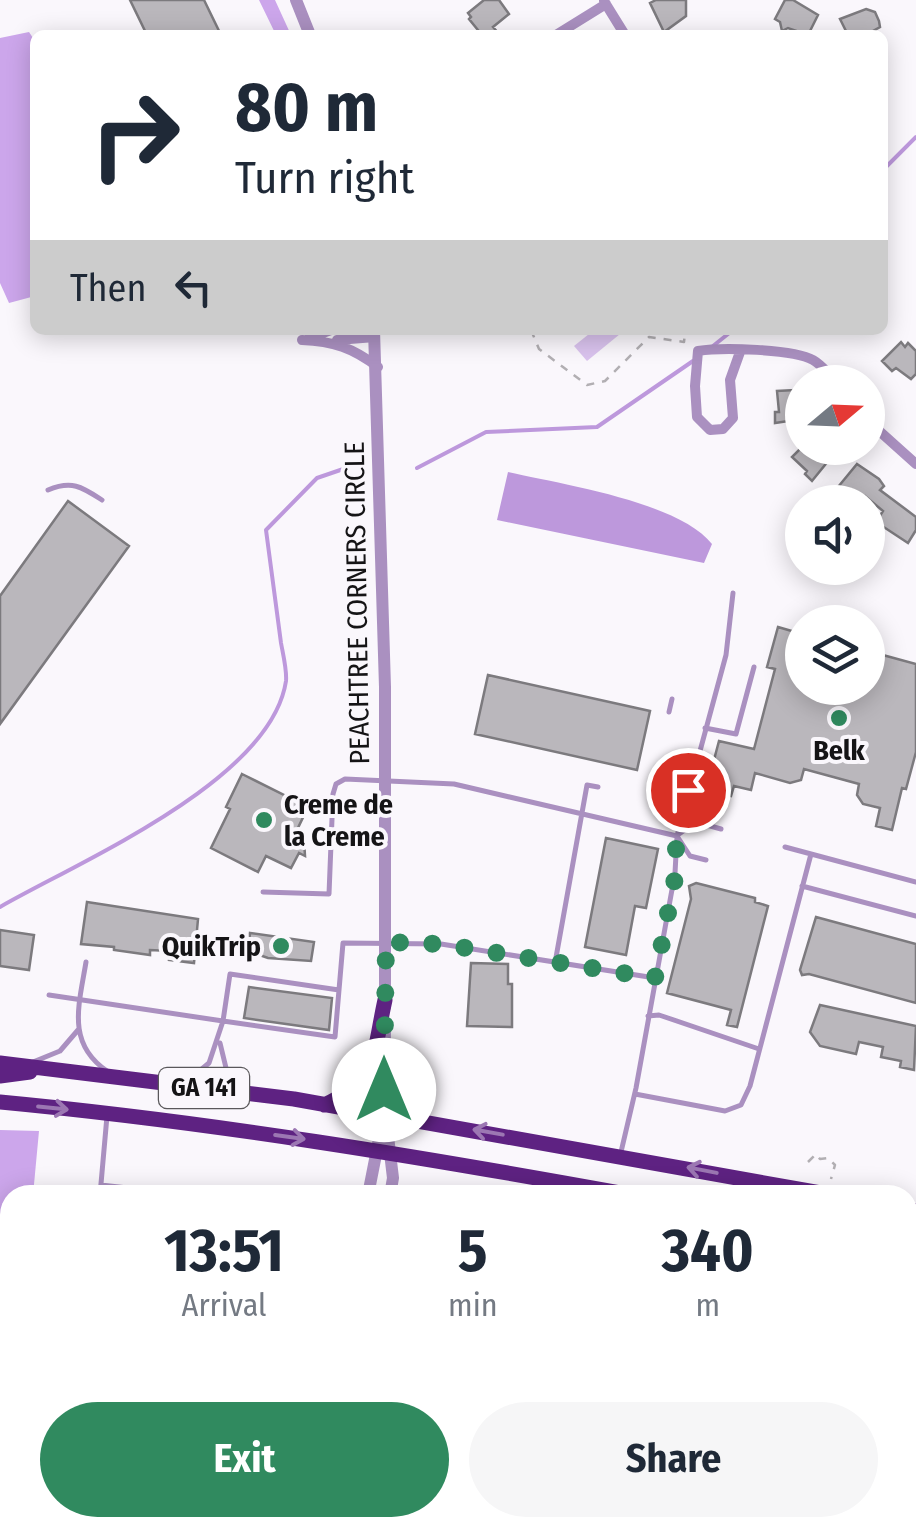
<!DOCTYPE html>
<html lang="en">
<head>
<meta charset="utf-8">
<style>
	:root { --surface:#fff; --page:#f6f6f7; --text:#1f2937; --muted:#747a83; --accent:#308a5f }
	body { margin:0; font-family:"Fira Sans Condensed",sans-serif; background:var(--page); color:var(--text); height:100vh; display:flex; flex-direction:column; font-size:38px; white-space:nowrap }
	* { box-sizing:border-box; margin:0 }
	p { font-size:32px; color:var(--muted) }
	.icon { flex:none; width:55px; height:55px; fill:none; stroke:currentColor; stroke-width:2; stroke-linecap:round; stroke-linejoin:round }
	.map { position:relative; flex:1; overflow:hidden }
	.panel { position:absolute; left:0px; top:1185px; width:918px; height:352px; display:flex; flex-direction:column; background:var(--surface); border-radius:30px 30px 0 0; box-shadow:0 5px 25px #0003 }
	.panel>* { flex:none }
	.hud { position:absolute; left:30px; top:30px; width:858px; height:305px; border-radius:15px; box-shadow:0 5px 25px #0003; background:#fff; color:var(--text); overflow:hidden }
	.needle { width:65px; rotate:71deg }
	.buttons { position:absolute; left:785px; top:365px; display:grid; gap:20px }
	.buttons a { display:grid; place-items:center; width:100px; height:100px; border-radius:50%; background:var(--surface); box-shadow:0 5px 25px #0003; font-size:50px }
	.pin { position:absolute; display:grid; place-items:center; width:85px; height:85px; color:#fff; margin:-42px; border:5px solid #fff; border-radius:50%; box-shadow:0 2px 10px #0007 }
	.me { position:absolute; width:110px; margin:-55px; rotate:0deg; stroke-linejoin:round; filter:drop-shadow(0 0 8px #0008) }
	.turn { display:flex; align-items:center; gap:35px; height:210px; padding:0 40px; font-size:45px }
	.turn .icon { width:130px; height:130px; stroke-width:2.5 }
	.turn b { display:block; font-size:70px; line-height:85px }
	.then { display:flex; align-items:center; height:95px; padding:0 40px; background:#0003; gap:20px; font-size:38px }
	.eta { display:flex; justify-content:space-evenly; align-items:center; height:170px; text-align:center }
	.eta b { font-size:60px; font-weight:700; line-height:70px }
	.cta { display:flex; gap:20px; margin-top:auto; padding:20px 40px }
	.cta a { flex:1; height:115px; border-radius:60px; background:var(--accent); color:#fff; font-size:40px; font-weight:700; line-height:115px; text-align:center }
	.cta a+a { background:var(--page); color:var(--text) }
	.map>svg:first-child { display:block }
</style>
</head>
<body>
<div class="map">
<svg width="916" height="1537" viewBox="0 0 916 1537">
	<rect width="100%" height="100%" fill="#faf7fc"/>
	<path fill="#dac3ee" d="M594 330H617L620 334 587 361 574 346Z"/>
	<path fill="#cca6eb" d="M259 0H275L291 35H276Z
		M29 32 35 41V296L9 303 0 283V38Z
		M0 1130 39 1131 33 1195H10V1527L0 1532Z"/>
	<path fill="#bd98dc" d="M508 472C561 484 679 502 712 544L704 563 497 520Z"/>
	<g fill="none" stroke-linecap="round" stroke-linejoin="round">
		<path stroke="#bd98dc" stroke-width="4" d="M882 171 916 137
			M713 346 733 330
			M417 468 486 432 597 427 693 361
			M0 907C78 862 271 781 286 681 287 670 283 654 281 643 276 605 271 567 266 530L317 478 352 466"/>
	</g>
	<path fill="#bab7bc" stroke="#7c7a7e" stroke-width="2.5" d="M130 0H204L221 35H147Z
		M484 0H499L509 14 493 27 500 35H482L469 19 471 17 468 13Z
		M656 0H686V16L664 32 650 3Z
		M785 0H793L818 15 808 35 788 28 782 31 780 22 775 19Z
		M866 9 875 12 879 21 880 27 873 31 875 35H848L840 19Z
		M901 342 905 347 908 343 916 351V374L911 379 896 368 892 371 882 361Z
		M795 390V398H801L802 402V419L775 423V412H779L777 391Z
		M801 448H826L833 455 812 481 805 474 807 471 792 457Z
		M857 464 879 479 884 486 880 490 916 517V530L908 543 876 522 883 511 865 496 856 502 838 487Z
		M68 501 129 546 0 724V596Z
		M778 627 802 634V688H868V651L916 664V752L906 789 902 788 892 830 876 826 880 808 863 804 857 795 859 784 804 769 801 780 790 783 755 773 751 790 734 786 731 796 706 790 719 741 754 749 775 669 767 667Z
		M488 675 650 711 637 770 475 734Z
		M242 774 308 807 297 830 304 840 305 856 299 853 291 868 266 856 258 872 211 848 230 809 226 807Z
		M606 838 658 849 646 908 635 906 626 955 585 947Z
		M696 883 755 898V902L768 906 737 1027 727 1025 731 1010 667 993 691 899 689 886Z
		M87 902 198 919 194 963 169 960 170 951 150 950V955L114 950V947L81 944Z
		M816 917 916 944V1003L809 974 802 975 800 970Z
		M0 930 34 935 29 970 0 966Z
		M250 933 314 942 311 961 268 958 248 951Z
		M471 963 508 964V984H512V1027L467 1026Z
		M249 987 332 998 329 1030 244 1018Z
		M820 1005 916 1026 914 1070 900 1067 901 1061 881 1057 883 1047 859 1042 856 1054 820 1046 810 1032Z
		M480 1528H612L610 1537H483Z
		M779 1528H916V1537H788Z"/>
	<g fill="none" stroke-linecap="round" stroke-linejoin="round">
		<path stroke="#b2afb3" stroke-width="2.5" stroke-dasharray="8 8" stroke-linecap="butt" d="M531 330 539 349 587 385 605 381 649 337 684 342 685 333 700 330
			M808 1162 816 1154 820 1159 828 1158 835 1165 831 1179
			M908 1275 916 1276
			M908 1278 916 1279
			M622 1537 625 1528
			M697 1537 701 1528
			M727 1537 732 1531 739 1537"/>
		<path stroke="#aa90c0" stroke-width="5" d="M48 490C72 480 82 487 102 500
			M669 712 672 699
			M705 728 736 734 754 667
			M653 798 661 766
			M679 834 696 822 721 829
			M785 847 916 882
			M802 886 916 916
			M263 892 329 894 333 794 336 784 345 779 454 784 677 836 690 856 706 860
			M86 962C79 1005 66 1043 107 1071
			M555 963 587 785 598 787
			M49 995 223 1021 230 974 339 990
			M648 1016 659 1015 759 1049
			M220 1043 227 1072 238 1088
			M33 1062 60 1051 78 1030
			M185 1083 209 1063 223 1021 335 1037 343 943 441 944 655 978
			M635 1094 725 1111 741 1105 750 1086 811 854
			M621 1152 636 1088 675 873 677 836 726 655 733 593
			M101 1185 190 1195
			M549 1186 558 1195
			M100 1195 107 1116
			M473 1528 477 1537
			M750 1528 761 1537
			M765 1537 773 1528"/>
		<path stroke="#aa90c0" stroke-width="10" d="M604 1 625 35
			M556 35 606 4
			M309 338 331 330
			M302 340C333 341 353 348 378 367
			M337 340 375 337
			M740 352 730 380 733 418 723 429 710 430 697 417 695 386 698 351C721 347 794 349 813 360 822 365 830 376 838 382
			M868 415 877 429 916 464
			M908 1389 913 1391 908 1412
			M908 1463 916 1465"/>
		<path stroke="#aa90c0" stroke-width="12" d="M296 0 310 35
			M374 330 385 687V1007
			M387 1128 393 1178 390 1195
			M368 1195 384 1114 385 1027
			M415 1528 419 1537
			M440 1528 444 1537"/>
		<path stroke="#5e2282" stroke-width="15" d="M0 1063 294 1099 832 1195
			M0 1076 30 1072
			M0 1102C212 1122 422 1157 631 1195
			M324 1105C379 1080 373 1053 385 1000
			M908 1209 916 1211
			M908 1231 916 1232
			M908 1248 916 1249"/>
	</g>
	<defs><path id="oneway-shaft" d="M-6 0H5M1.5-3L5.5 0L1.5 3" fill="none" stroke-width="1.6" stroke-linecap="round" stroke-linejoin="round" transform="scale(2.5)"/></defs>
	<g stroke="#9c77b3">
		<use href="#oneway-shaft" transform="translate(53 1108) rotate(6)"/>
		<use href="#oneway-shaft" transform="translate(488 1132) rotate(-170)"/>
		<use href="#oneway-shaft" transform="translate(290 1137) rotate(8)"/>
		<use href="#oneway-shaft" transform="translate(702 1170) rotate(-169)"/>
	</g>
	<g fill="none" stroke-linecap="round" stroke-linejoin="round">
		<path stroke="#308a5f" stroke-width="18" stroke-dasharray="0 32.4" d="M384 1090 386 942 441 944 655 978 676 873V836L688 790"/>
	</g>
	<g fill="#308a5f" stroke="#faf7fc" stroke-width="4">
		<circle cx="839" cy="718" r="10"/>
		<circle cx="264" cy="820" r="10"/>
		<circle cx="281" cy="946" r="10"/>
	</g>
	<g text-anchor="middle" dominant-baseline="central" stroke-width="8" stroke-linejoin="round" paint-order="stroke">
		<rect fill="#faf7fc" stroke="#5a585b" stroke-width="2.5" x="159" y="1068" width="90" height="40" rx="8"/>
		<g font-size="25" font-weight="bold" fill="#151416">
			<text x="204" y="1088">GA 141</text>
		</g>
		<g font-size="28" fill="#151416" stroke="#faf7fc">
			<text transform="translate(357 603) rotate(-91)">PEACHTREE CORNERS CIRCLE</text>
		</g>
		<g font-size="28" font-weight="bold" fill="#151416" stroke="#faf7fc">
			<text x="839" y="750">Belk</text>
			<text x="284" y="804" text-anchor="start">Creme de<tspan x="284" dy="32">la Creme</tspan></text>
			<text x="261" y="946" text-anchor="end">QuikTrip</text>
		</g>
	</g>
</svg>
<div class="buttons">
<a><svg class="needle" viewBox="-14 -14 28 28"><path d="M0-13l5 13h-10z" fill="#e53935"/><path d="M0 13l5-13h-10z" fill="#747a83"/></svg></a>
<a><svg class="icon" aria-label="sound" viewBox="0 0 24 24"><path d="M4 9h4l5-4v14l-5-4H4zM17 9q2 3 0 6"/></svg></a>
<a><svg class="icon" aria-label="layers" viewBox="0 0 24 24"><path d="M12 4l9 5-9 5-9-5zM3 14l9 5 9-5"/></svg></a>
</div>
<div class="pin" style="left:688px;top:790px;background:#d93025"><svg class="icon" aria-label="arrive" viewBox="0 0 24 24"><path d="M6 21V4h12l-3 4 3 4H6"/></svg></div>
<svg class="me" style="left:384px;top:1090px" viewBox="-20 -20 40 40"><circle r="19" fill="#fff"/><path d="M0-13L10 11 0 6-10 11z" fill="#308a5f"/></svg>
<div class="hud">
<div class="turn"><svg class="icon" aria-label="right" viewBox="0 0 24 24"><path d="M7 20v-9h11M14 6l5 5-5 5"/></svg><div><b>80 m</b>Turn right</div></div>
<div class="then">Then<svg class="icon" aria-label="left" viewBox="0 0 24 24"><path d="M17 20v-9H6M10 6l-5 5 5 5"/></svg></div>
</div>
<section class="panel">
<div class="eta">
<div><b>13:51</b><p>Arrival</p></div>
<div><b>5</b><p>min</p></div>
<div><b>340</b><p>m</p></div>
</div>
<div class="cta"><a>Exit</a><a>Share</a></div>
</section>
</div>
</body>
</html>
